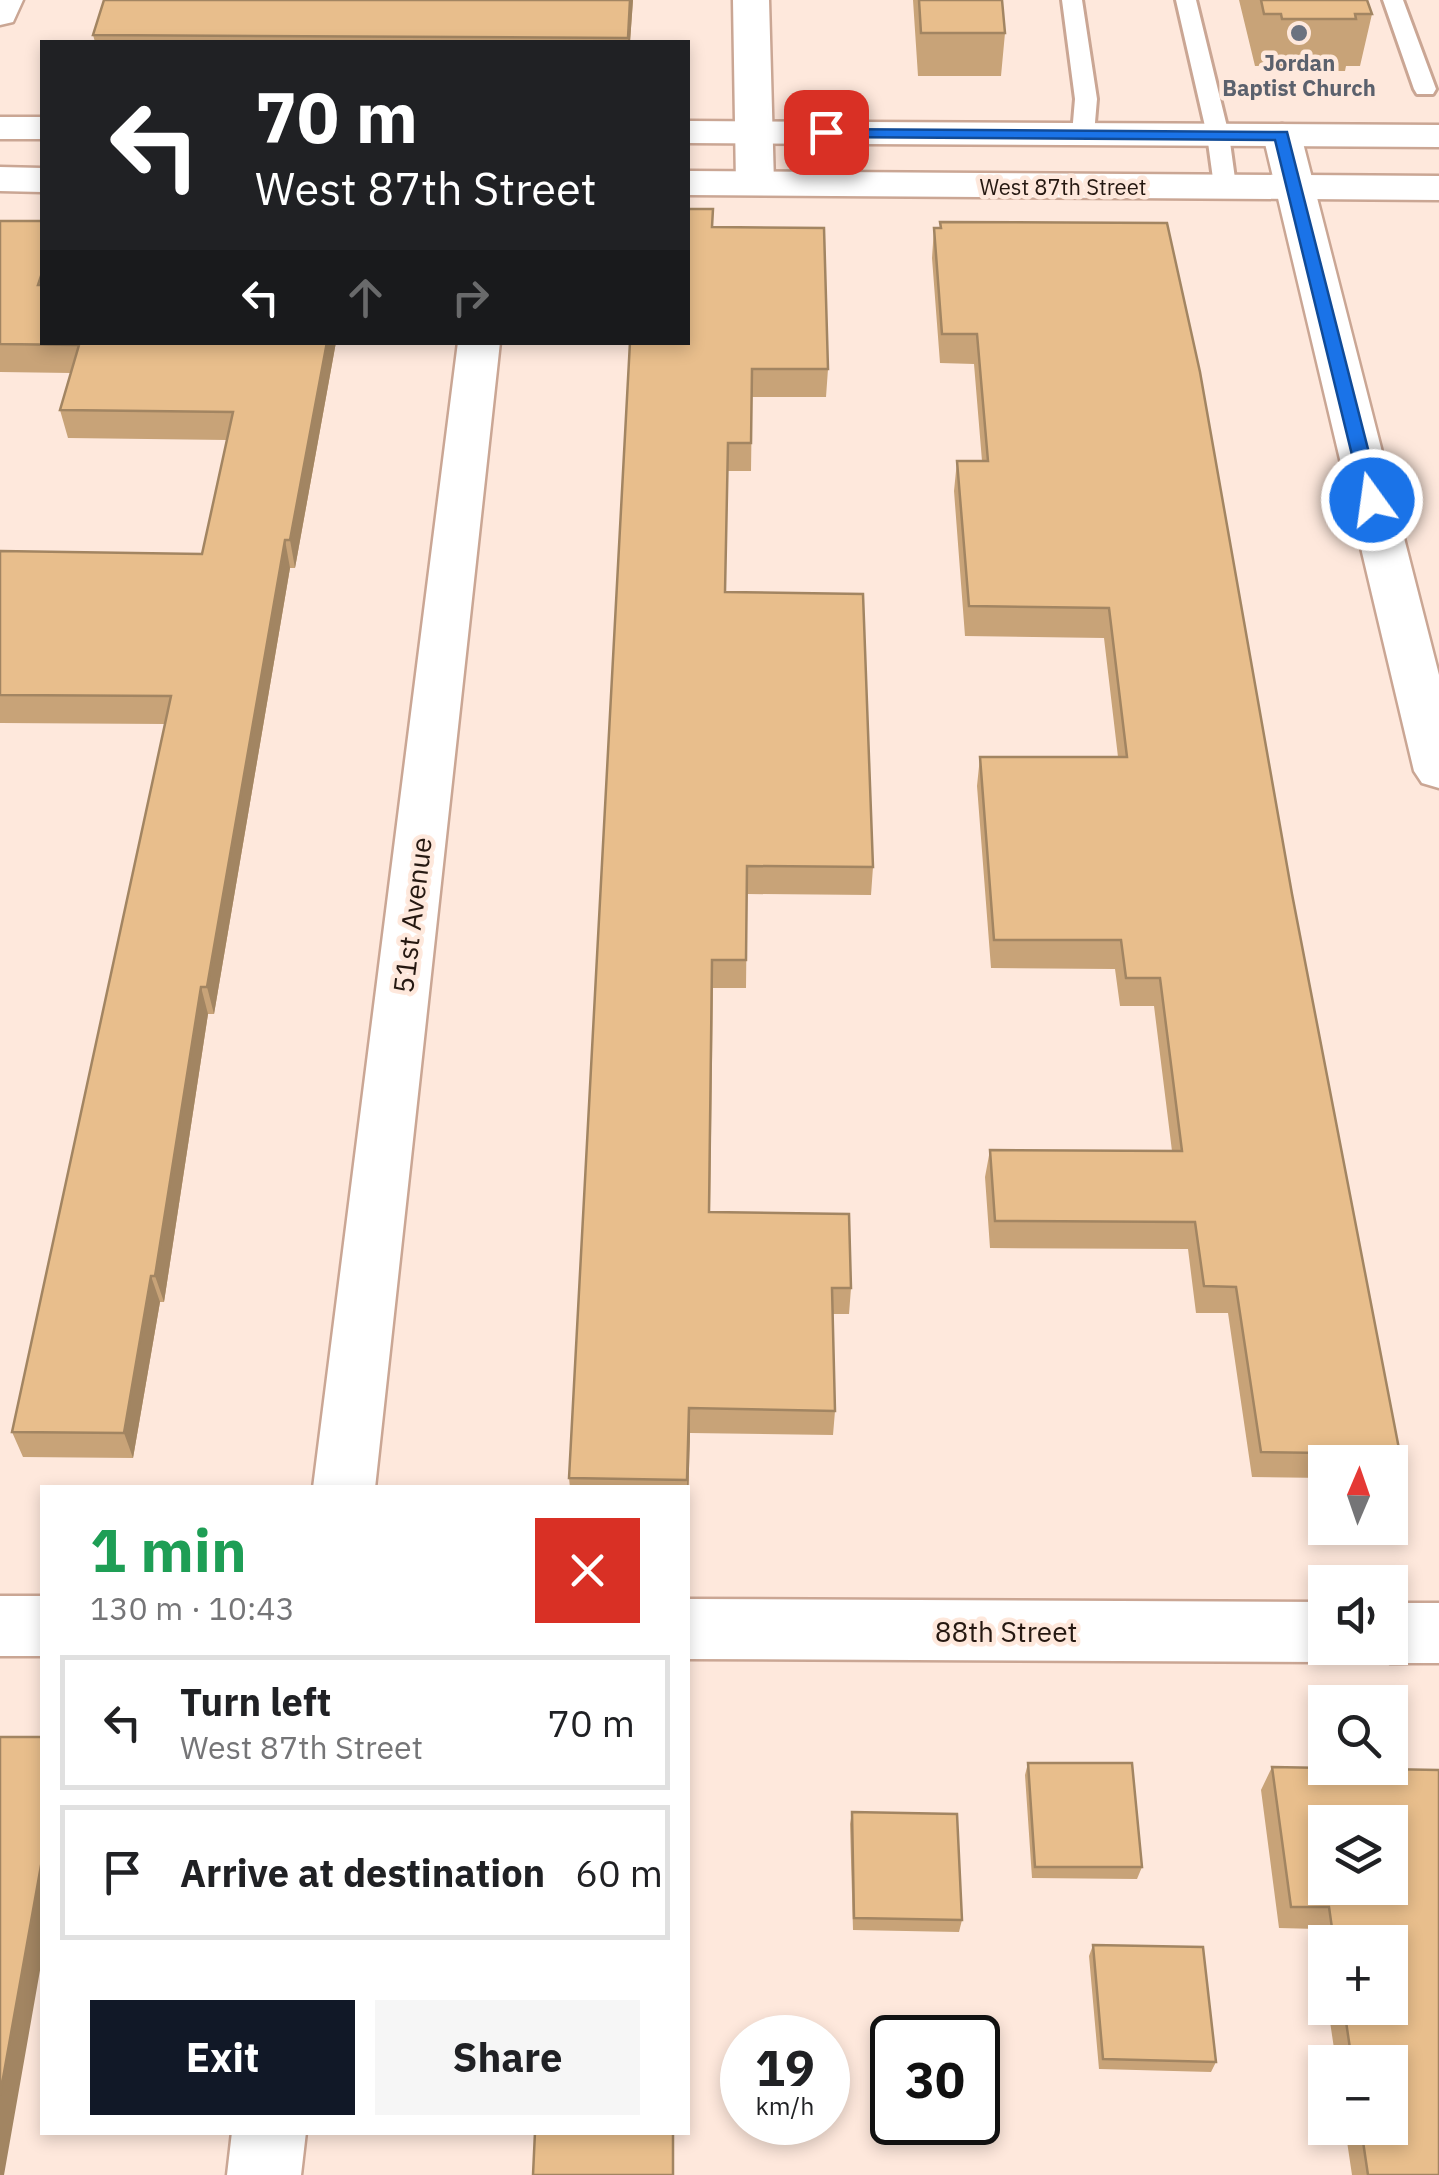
<!DOCTYPE html>
<html lang="en">
<head>
<meta charset="utf-8">
<style>
	:root { --surface:#fff; --page:#f6f6f6; --text:#202124; --muted:#757577; --line:#e0e0e0; --accent:#111827 }
	body { margin:0; font-family:"IBM Plex Sans",sans-serif; background:var(--page); color:var(--text); height:100vh; display:flex; flex-direction:column; font-size:38px; white-space:nowrap }
	* { box-sizing:border-box; margin:0 }
	p { font-size:32px; color:var(--muted) }
	.icon { flex:none; width:55px; height:55px; fill:none; stroke:currentColor; stroke-width:2; stroke-linecap:round; stroke-linejoin:round }
	.map { position:relative; flex:1; overflow:hidden }
	.side { position:absolute; left:40px; top:1485px; width:650px; height:650px; display:flex; flex-direction:column; background:var(--surface); border-radius:0px; box-shadow:0 5px 15px #0003 }
	.side>* { flex:none }
	.hud { position:absolute; left:40px; top:40px; width:650px; height:305px; border-radius:0px; box-shadow:0 5px 15px #0003; background:#202124; color:#fff; overflow:hidden }
	.needle { width:65px; rotate:2deg }
	.fabs { position:absolute; left:1308px; top:1445px; display:grid; gap:20px }
	.fabs a { display:grid; place-items:center; width:100px; height:100px; border-radius:0px; background:var(--surface); box-shadow:0 5px 15px #0003; font-size:50px }
	.speed { position:absolute; left:720px; top:2015px; display:flex; gap:20px; font-size:50px; font-weight:700; text-align:center }
	.speed>* { display:grid; place-content:center; width:130px; height:130px; border-radius:50%; background:var(--surface); box-shadow:0 5px 15px #0003; line-height:1 }
	.speed small { font-size:25px; font-weight:400 }
	.speed .limit { border:5px solid #111; border-radius:15px; background:#fff; color:#111 }
	.pin { position:absolute; display:grid; place-items:center; width:85px; height:85px; color:#fff; margin:-42px; border-radius:20px; box-shadow:0 5px 15px #0006 }
	.me { position:absolute; width:110px; margin:-55px; rotate:346deg; stroke-linejoin:round; filter:drop-shadow(0 0 8px #0008) }
	.turn { display:flex; align-items:center; gap:35px; height:210px; padding:0 50px; font-size:45px }
	.turn .icon { width:130px; height:130px; stroke-width:2.5 }
	.turn b { display:block; font-size:70px; line-height:85px }
	.lanes { display:flex; align-items:center; height:95px; padding:0 50px; background:#0003; justify-content:center; gap:50px; direction:ltr }
	.lanes .off { opacity:.35 }
	.round { display:grid; place-items:center; flex:none; width:105px; height:105px; border-radius:0px; background:var(--page) }
	.headline { display:flex; align-items:center; justify-content:space-between; height:170px; padding:0 50px }
	h1 { font-size:60px; font-weight:700; line-height:75px; color:#1e9e55 }
	.action { display:flex; gap:20px; margin-top:auto; padding:20px 50px }
	.action a { flex:1; height:115px; border-radius:0px; background:var(--accent); color:#fff; font-size:40px; font-weight:700; line-height:115px; text-align:center }
	.action a+a { background:var(--page); color:var(--text) }
	ul { padding:0; list-style:none }
	li { display:flex; align-items:center; gap:30px; height:135px; margin:0 20px 15px; padding:0 30px; border:5px solid var(--line); border-radius:0px }
	li div { flex:1 }
	li b { display:block; font-size:38px }
	li em { font-style:normal }
	.map>svg:first-child { display:block }
</style>
</head>
<body>
<div class="map">
<svg width="1439" height="2175" viewBox="0 0 1439 2175">
	<rect width="100%" height="100%" fill="#fee8dc"/>
	<g fill="none" stroke-linecap="round" stroke-linejoin="round">
		<g stroke="#caa694" stroke-width="6">
			<path id="lane" d="M1062 0H1082L1097 99 1094 134 1083 141 1072 134 1075 99Z
				M1176 0H1196L1229 135 1236 186 1233 191 1225 193 1214 186 1207 135Z
				M1383 0H1403L1436 89 1433 94H1417L1414 89Z"/>
		</g>
		<g stroke="#caa694" stroke-width="5">
			<path id="street" d="M0 0H23L13 22 0 25Z
				M733 0H769L774 184 769 192H741L736 184Z
				M1282 124 1295 127 1301 135 1439 675V788L1422 783 1414 771 1263 135 1269 127Z
				M458 342H500L375 1488H313Z
				M0 1596H42V1656H0Z
				M688 1599 1325 1602V1648H1350L1348 1653 1325 1662 688 1659Z
				M1390 1603H1439V1663H1390L1367 1654 1364 1648H1390Z
				M232 2132H306L301 2175H227Z"/>
		</g>
		<g stroke="#caa694" stroke-width="5">
			<path id="secondary" d="M0 117H42V139H0Z
				M688 121 1439 125V147L688 143Z
				M0 167 42 168V192L0 191Z
				M688 171 1439 176V200L688 195Z"/>
		</g>
		<use href="#lane" fill="#fff" fill-rule="evenodd"/>
		<use href="#street" fill="#fff" fill-rule="evenodd"/>
		<use href="#secondary" fill="#fff" fill-rule="evenodd"/>
	</g>
	<path fill="#c8a378" fill-rule="evenodd" d="M633 0 630 42H95L93 35Z
		M913 0H1002L1005 33 1001 76H918Z
		M1239 0H1367L1372 14 1360 66H1346L1345 71H1273L1271 66H1255Z
		M0 221 42 342H336L295 568H290L214 1014H208L164 1302H160L133 1458 23 1457 12 1432 165 724 0 723V551L202 554 227 440 68 438 60 410 71 373 0 372Z
		M940 222 1292 894 1400 1454 1390 1475V1462H1325V1478L1252 1477 1228 1313H1196L1188 1249 990 1248 985 1177 990 1150 1172 1151 1154 1006H1120L1115 969 991 968 977 786 980 757H1118L1104 638 965 636 954 491 957 461H982L974 364 940 363 932 258 934 228H940Z
		M713 227 828 369 826 397H752L751 471H728L725 592 873 867 871 895 747 894 746 988H713L710 1212 851 1288 849 1314H833L835 1411 833 1435 690 1433 688 1504V1488H570L569 1478Z
		M1028 1763 1142 1867 1137 1879 1032 1878 1025 1775Z
		M1272 1767 1439 1770V2175H1352L1345 2128H1390V2062H1336L1328 2008H1390V1942H1325V1985L1317 1929 1279 1928 1261 1790ZM1325 1822H1390V1888H1325Z
		M852 1812 962 1920 959 1932 853 1930 850 1824Z
		M1093 1945 1216 2062 1211 2072 1099 2069 1089 1956Z"/>
	<path fill="#a28562" d="M630 0H633L630 42H628Z
		M327 342H336L295 568 290 540Z
		M285 540 290 568 214 1014 207 987Z
		M201 987 208 1014 164 1302 155 1276Z
		M151 1276 160 1302 133 1458 124 1433Z
		M689 1408 690 1433 688 1504 687 1488Z
		M42 1860V1959L4 2175H0V2095Z"/>
	<path fill="#e8be8c" stroke="#a28562" stroke-width="2.5" fill-rule="evenodd" d="M104 0H630L628 38 93 35Z
		M919 0H1002L1005 33H921Z
		M1261 0H1367L1372 14H1355L1356 19H1282L1281 14H1264Z
		M688 209H713L712 227 824 228 828 369H752L751 443H728L725 592 863 594 873 867 747 866 746 960H712L709 1212 849 1214 851 1288H832L835 1411 689 1408 687 1480 569 1478 630 342H688Z
		M0 221H42V273L38 285H42V342H327L290 540H285L207 987H201L155 1276H151L124 1433 12 1432 171 696 0 695V551L202 554 233 412 60 410 79 345 0 344Z
		M940 222 1167 223 1200 372 1292 894 1400 1454 1261 1452 1236 1287 1204 1286 1195 1222 995 1221 990 1150 1182 1151 1160 978H1126L1121 940H994L980 757H1127L1109 608 969 606 957 461H988L977 334H942L934 228H941Z
		M0 1737H42V1860L0 2095Z
		M1028 1763H1132L1142 1867H1035Z
		M1272 1767 1439 1770V2175H1368L1361 2128H1390V2062H1352L1344 2008H1390V1942H1334L1329 1907H1291ZM1325 1822H1390V1888H1325Z
		M852 1812 957 1814 962 1920 854 1918Z
		M1093 1945 1203 1947 1216 2062 1103 2059Z
		M535 2132H673V2175H533Z"/>
	<path fill="#1a73e8" stroke="#114b97" stroke-width="2.5" d="M821 129 1287 132 1381 500 1378 504 1363 500 1275 140 826 137 818 132Z"/>
	<circle fill="#6b7280" stroke="#fee8dc" stroke-width="4" cx="1299" cy="33" r="10"/>
	<g text-anchor="middle" dominant-baseline="central" stroke-width="9" stroke-linejoin="round" paint-order="stroke">
		<g font-size="22" font-weight="bold" fill="#5b616d" stroke="#fee8dc">
			<text x="1299" y="62">Jordan<tspan x="1299" dy="25">Baptist Church</tspan></text>
		</g>
		<g font-size="22" fill="#251811" stroke="#fee8dc">
			<text x="1063" y="186">West 87th Street</text>
		</g>
		<g font-size="28" fill="#251811" stroke="#fee8dc">
			<text transform="translate(412 915) rotate(-83)">51st Avenue</text>
			<text x="1006" y="1631">88th Street</text>
		</g>
	</g>
</svg>
<div class="fabs">
<a><svg class="needle" viewBox="-14 -14 28 28"><path d="M0-13l5 13h-10z" fill="#e53935"/><path d="M0 13l5-13h-10z" fill="#757577"/></svg></a>
<a><svg class="icon" aria-label="sound" viewBox="0 0 24 24"><path d="M4 9h4l5-4v14l-5-4H4zM17 9q2 3 0 6"/></svg></a>
<a><svg class="icon" aria-label="search" viewBox="0 0 24 24"><circle cx="10" cy="10" r="6"/><path d="M15 15l6 6"/></svg></a>
<a><svg class="icon" aria-label="layers" viewBox="0 0 24 24"><path d="M12 4l9 5-9 5-9-5zM3 14l9 5 9-5"/></svg></a>
<a>+</a>
<a>−</a>
</div>
<div class="speed"><div>19<small>km/h</small></div><div class="limit">30</div></div>
<div class="pin" style="left:826px;top:132px;background:#d93025"><svg class="icon" aria-label="arrive" viewBox="0 0 24 24"><path d="M6 21V4h12l-3 4 3 4H6"/></svg></div>
<svg class="me" style="left:1372px;top:500px" viewBox="-20 -20 40 40"><circle r="17" fill="#1a73e8" stroke="#fff" stroke-width="3"/><path d="M0-11L8 9 0 5-8 9z" fill="#fff"/></svg>
<div class="hud">
<div class="turn"><svg class="icon" aria-label="left" viewBox="0 0 24 24"><path d="M17 20v-9H6M10 6l-5 5 5 5"/></svg><div><b>70 m</b>West 87th Street</div></div>
<div class="lanes"><svg class="icon" aria-label="left" viewBox="0 0 24 24"><path d="M17 20v-9H6M10 6l-5 5 5 5"/></svg><svg class="icon off" aria-label="ahead" viewBox="0 0 24 24"><path d="M12 20V5M6 11l6-6 6 6"/></svg><svg class="icon off" aria-label="right" viewBox="0 0 24 24"><path d="M7 20v-9h11M14 6l5 5-5 5"/></svg></div>
</div>
<section class="side">
<div class="headline"><div><h1>1 min</h1><p>130 m · 10:43</p></div><a class="round" style="background:#d93025;color:#fff"><svg class="icon" aria-label="close" viewBox="0 0 24 24"><path d="M6 6l12 12M18 6L6 18"/></svg></a></div>
<ul>
<li><svg class="icon" aria-label="left" viewBox="0 0 24 24"><path d="M17 20v-9H6M10 6l-5 5 5 5"/></svg><div><b>Turn left</b><p>West 87th Street</p></div><em>70 m</em></li>
<li><svg class="icon" aria-label="arrive" viewBox="0 0 24 24"><path d="M6 21V4h12l-3 4 3 4H6"/></svg><div><b>Arrive at destination</b></div><em>60 m</em></li>
</ul>
<div class="action"><a>Exit</a><a>Share</a></div>
</section>
</div>
</body>
</html>
